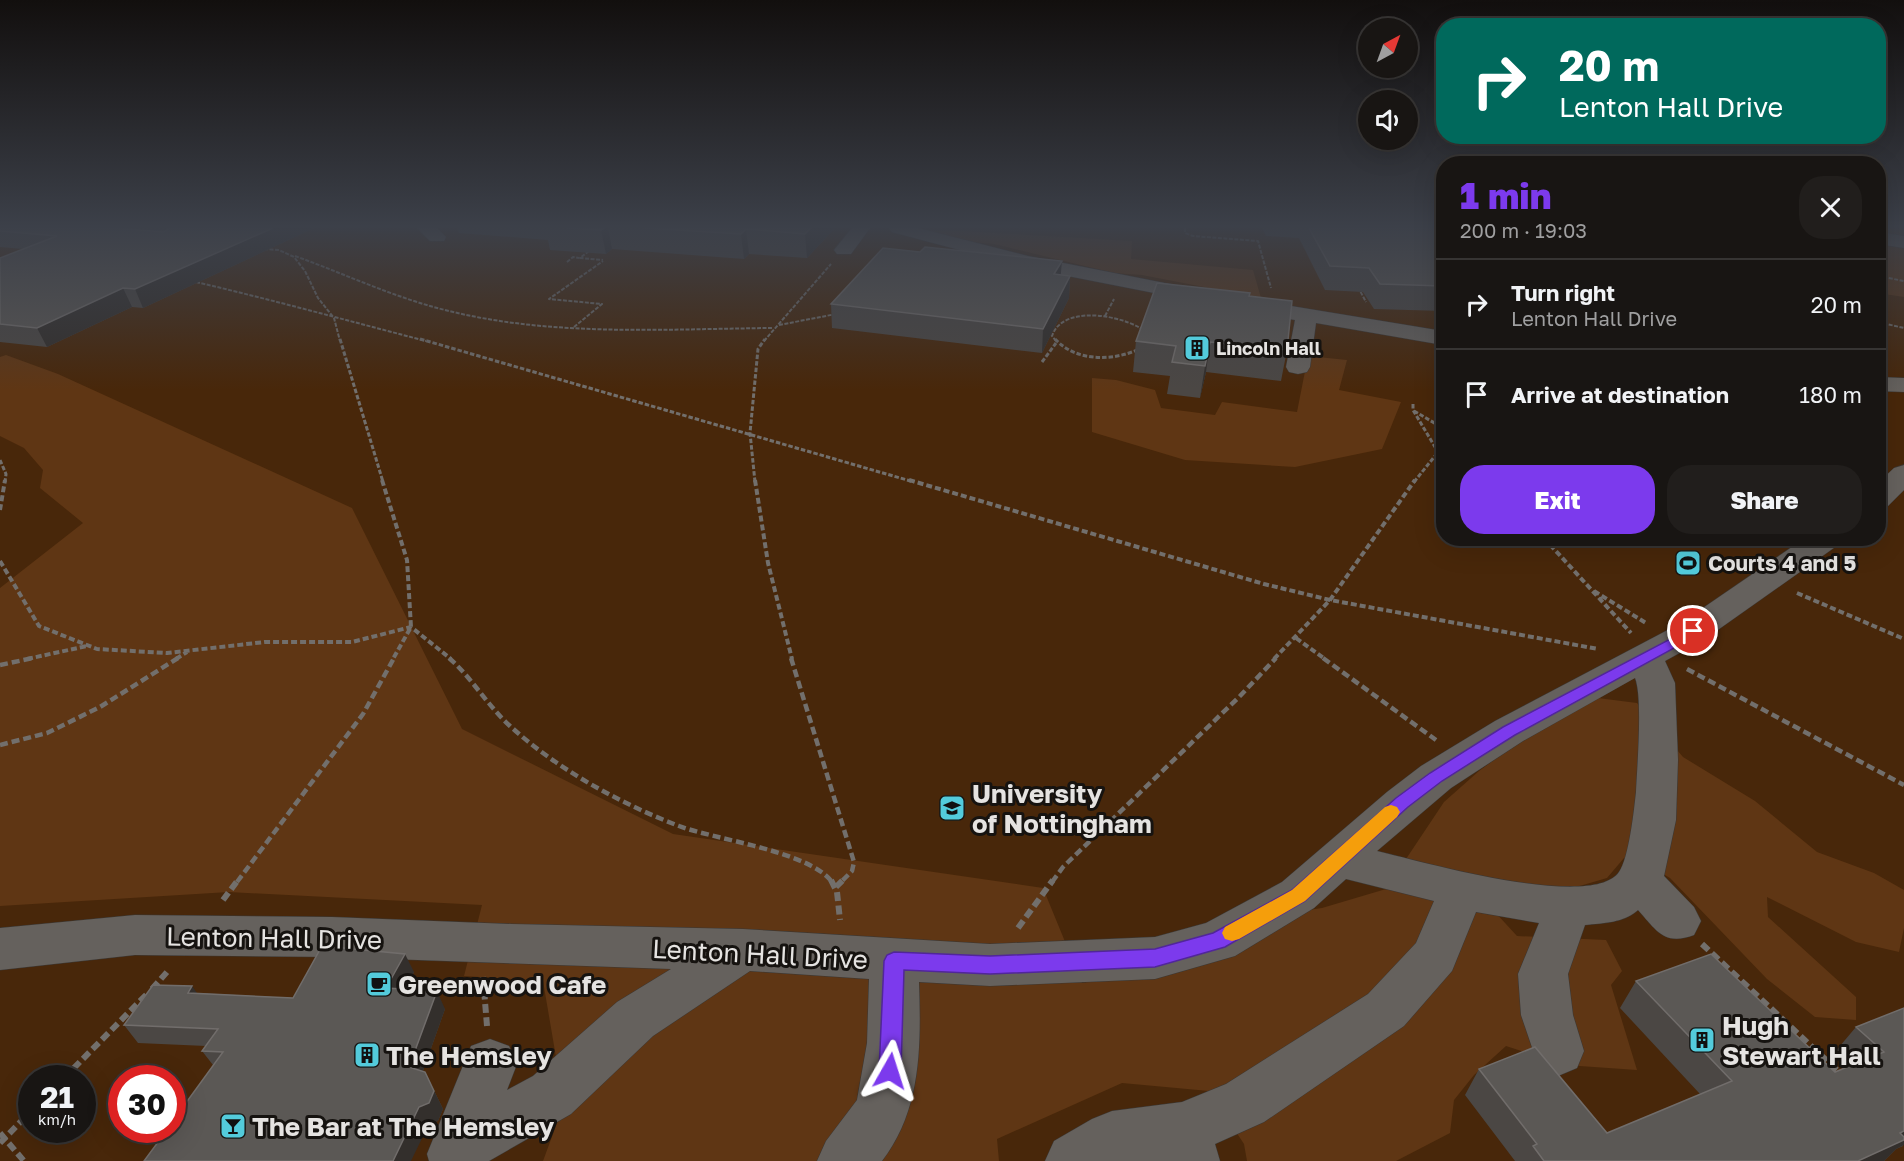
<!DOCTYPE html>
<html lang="en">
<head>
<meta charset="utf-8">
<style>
	:root { --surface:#181513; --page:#211e1c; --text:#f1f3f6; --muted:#9f9fa0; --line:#363433; --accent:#7c3aed }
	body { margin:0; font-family:"Golos Text",sans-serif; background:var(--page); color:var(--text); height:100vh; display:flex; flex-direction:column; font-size:22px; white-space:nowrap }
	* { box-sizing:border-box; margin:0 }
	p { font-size:20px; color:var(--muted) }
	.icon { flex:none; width:33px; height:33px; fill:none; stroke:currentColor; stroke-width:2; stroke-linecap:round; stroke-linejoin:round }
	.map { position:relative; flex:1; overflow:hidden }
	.panel { position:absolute; left:1436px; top:156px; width:450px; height:390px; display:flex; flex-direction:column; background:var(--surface); border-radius:24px; box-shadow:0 6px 24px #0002,0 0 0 2px var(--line) }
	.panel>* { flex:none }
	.banner { position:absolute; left:1436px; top:18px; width:450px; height:126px; border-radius:24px; box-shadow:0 6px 24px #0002,0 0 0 2px var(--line); background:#00695c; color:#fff; overflow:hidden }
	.needle { width:39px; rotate:41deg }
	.buttons { position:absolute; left:1358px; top:18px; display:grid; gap:12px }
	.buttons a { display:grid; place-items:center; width:60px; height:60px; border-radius:50%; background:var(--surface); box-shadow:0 6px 24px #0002,0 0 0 2px var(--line); font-size:30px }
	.speed { position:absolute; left:18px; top:1065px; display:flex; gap:12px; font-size:30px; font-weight:700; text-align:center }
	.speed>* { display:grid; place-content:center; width:78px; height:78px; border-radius:50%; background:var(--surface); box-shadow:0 6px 24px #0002,0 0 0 2px var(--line); line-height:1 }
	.speed small { font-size:15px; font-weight:400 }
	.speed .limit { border:9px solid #d22; background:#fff; color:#111 }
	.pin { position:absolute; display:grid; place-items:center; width:51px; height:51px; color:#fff; margin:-26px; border:3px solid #fff; border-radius:50%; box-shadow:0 2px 6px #0007 }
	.me { position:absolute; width:66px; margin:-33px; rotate:6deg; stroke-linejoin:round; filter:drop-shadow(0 0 4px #0008) }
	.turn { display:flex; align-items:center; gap:21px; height:126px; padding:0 24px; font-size:27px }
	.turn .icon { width:78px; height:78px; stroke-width:2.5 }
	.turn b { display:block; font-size:42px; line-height:51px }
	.round { display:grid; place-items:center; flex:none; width:63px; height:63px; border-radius:24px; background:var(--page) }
	.head { display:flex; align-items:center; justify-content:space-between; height:102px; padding:0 24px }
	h1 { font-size:36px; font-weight:800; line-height:45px; color:var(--accent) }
	.action { display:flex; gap:12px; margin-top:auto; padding:12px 24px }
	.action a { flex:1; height:69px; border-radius:24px; background:var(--accent); color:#fff; font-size:24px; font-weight:800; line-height:69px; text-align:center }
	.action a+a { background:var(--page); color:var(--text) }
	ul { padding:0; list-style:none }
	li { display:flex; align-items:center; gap:18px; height:90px; padding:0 24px; border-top:2px solid var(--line) }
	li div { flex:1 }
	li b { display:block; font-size:22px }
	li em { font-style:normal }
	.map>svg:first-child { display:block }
</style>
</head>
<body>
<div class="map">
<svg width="1904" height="1161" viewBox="0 0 1904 1161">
	<rect width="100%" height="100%" fill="#201c19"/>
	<path fill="#48270a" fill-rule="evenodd" d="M0 228H1443V538H1878V228H1904V1161H0ZM32 1078H82V1130H32ZM122 1078H172V1130H122Z"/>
	<path fill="#5f3614" d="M1878 228H1904V297L1878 293Z
		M945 230 1132 241 1131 259 1253 270 1261 298 1142 275 1114 273 994 244 971 242 926 231Z
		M6 355 58 374 352 508 462 729 673 834 1043 888 1082 983 1155 969 1295 912 1322 908 1386 889 1444 802 1479 771 1558 712 1590 697 1637 703 1683 757 1755 801 1817 852 1874 873 1904 890V928L1899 952 1856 942 1767 897 1768 917 1856 997V1020L1815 1017 1767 979 1670 878 1639 860 1624 858 1607 878 1494 911 1517 936 1606 940 1622 971 1611 985 1637 1070 1565 1065 1506 1046 1474 1075 1454 1100 1450 1133 1396 1161H1247L1244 1144 1209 1091 1122 1083 997 1139 999 1161H543L564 1104 543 981 464 976 482 905 229 892 0 906V588L83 523 40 488 43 470 24 448 0 436V357Z
		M1308 356 1347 360 1339 390 1401 402 1382 449 1295 467 1185 460 1092 432V378L1116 380 1155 390 1161 408 1215 415 1222 402 1297 412Z"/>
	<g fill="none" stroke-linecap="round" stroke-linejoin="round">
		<g stroke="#393735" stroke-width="1">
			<path id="minor" d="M417 228H437L446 237 444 241H430Z
				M852 228H870L851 254H837L834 250Z
				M889 228H918L1028 256 1200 290 1207 292 1211 296 1207 300 1200 302 1027 268 892 232Z
				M1878 232 1904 236V248L1878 244Z
				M1248 299 1443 331V345L1316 323 1310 367 1307 372 1298 374 1289 372 1286 367 1295 320 1240 310 1237 305 1240 300Z
				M1878 377 1904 378V392L1878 391Z
				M1904 465V490L1888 506 1878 509V483L1894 468Z
				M1805 538H1842L1838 545 1705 639 1665 661 1675 683 1678 760 1676 820 1664 876 1694 907 1701 921 1694 935C1664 946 1657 931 1638 910 1624 923 1603 923 1585 925L1568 974 1573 1015 1584 1051 1577 1068 1558 1076 1539 1068 1521 1015 1518 974 1539 923 1476 912 1452 971 1404 1026 1264 1122 1215 1144 1220 1161H1045L1054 1141 1092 1119 1112 1111 1182 1102 1226 1084 1368 994 1416 943 1434 901 1346 879 1314 908 1235 956 1155 979 990 986 919 982C921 1044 922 1109 882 1161H817L826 1141 857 1100 867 1043 869 979 750 971 653 1036 571 1114 489 1161H429L427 1154 471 1046 490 1039 509 1046 517 1064 507 1090 533 1076 617 1002 671 969 332 957 135 955 0 970V928L135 915 332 917 512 924 743 929 990 944 1155 937 1206 923 1282 882 1387 792 1421 766 1495 721 1681 623ZM1635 678C1643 697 1637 768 1636 792 1634 810 1629 858 1619 872 1592 911 1420 861 1377 851L1451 788 1523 741Z"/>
		</g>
		<path stroke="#726f6c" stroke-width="2" stroke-dasharray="4 1.5" stroke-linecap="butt" d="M1185 228V233L1193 236 1258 241 1271 288
			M264 249 279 250 294 257 305 271 318 298 334 318 340 341
			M589 251 580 258 603 260
			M295 256C345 274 393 297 445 310 551 337 664 329 772 328
			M567 262 573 257 579 258
			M1878 276 1904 281
			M196 282C273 300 349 321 426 341
			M1358 287 1366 302
			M1105 316 1114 299
			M1878 322 1904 328
			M779 325 836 314
			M574 327 602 304 549 299 603 261
			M764 341 831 264
			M1056 341 1052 336C1063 302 1132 316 1151 336L1150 341"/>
		<path stroke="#726f6c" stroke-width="3" stroke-dasharray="4.5 2" stroke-linecap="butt" d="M340 339 383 482
			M420 339 914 482
			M1055 339C1079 365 1123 361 1150 343L1151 339
			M1042 362 1056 343
			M1413 404V410L1438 452
			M1414 411 1443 428
			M0 460 6 474 5 482
			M755 482 750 433 758 349 765 339
			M1414 482 1443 446"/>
		<path stroke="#726f6c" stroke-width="4" stroke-dasharray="6 3" stroke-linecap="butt" d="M382 480 407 560 411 627 393 659
			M755 480 768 563 792 659
			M909 480 1264 584 1330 600 1598 649
			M0 510 5 480
			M1544 538 1631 633
			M0 561 39 626 97 649 167 653 265 642H352L411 627 451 659
			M1594 591 1646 623
			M1797 593 1904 639
			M1296 638 1325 659
			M27 659 87 646
			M176 659 187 652
			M1274 659 1330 600 1415 480"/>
		<path stroke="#726f6c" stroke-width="4.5" stroke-dasharray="8 4" stroke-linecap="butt" d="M449 658C472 678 487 705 510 726 557 769 619 803 679 826 716 840 809 851 832 882
			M791 658 854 862 852 871 841 882
			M1323 658 1436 740
			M0 665 33 658
			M1687 669 1904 785
			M0 745 47 733 100 707 178 658
			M237 882 363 714 394 658
			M1052 882 1063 867 1240 696 1276 658"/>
		<path stroke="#726f6c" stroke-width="6" stroke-dasharray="9 4.5" stroke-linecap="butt" d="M831 880 837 892 840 920
			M836 887 843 880
			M223 900 238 880
			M1018 928 1053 880
			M1702 944 1841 1074
			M483 977 487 1026
			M152 989 167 972
			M64 1078 147 994
			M0 1133 24 1161
			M0 1143 32 1110"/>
		<use href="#minor" fill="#65615d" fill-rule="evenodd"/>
	</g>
	<path fill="#4b4744" d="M0 228H314L143 308 132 307 47 347 0 342V258L23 249 0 247Z
		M457 228H835L807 258 749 254 744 259 612 249 606 254 550 250 548 240 459 233Z
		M1262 228H1443V311L1374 309 1363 292 1325 290 1299 238 1266 236Z
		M1061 275 1070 276 1069 298 1042 353 832 328 831 304Z
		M1249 296 1287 350 1281 381 1206 372 1200 398 1167 394 1170 376 1133 372 1136 341Z
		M414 972 405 989 445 1009 423 1071 425 1072 443 1109 438 1121 429 1124 213 1065 202 1051 206 1046 138 1043 124 1025 198 993 293 998Z
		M1636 981 1835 1072 1848 1067 1834 1053 1856 1027 1904 1008 1903 1146 1896 1149 1884 1161H1515L1465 1095 1479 1069 1607 1133 1700 1094 1620 1008Z"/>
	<path fill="#332f2c" d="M273 228H314L143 308 135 289Z
		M604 228H608L612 249 606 254 601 230Z
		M811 228H835L807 258 805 234Z
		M746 229 749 254 744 259 741 234Z
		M1062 261 1060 283 1054 274Z
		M1070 276 1069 298 1042 353 1043 329Z
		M123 288 132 307 47 347 37 328Z
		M1210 342 1206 372 1200 398 1205 366Z
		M405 954 414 972 396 1006 386 988Z
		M192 986 205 1004 188 993Z
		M437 991 445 1009 418 1085 409 1067Z
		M425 1072 443 1109 438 1121 429 1124 411 1161H393Z
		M1904 1131V1145L1896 1149 1884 1161H1858L1900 1133Z"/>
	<path fill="#5b5855" stroke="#716d6b" stroke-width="1.5" d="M0 228H114L164 232 170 228H273L135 289 123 288 37 328 0 324V258L57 236 0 231Z
		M567 228H604L601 230Z
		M645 228H811L805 234 746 229 741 234Z
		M1309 228H1443V286L1380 284 1369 268 1330 266Z
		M925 247 1062 261 1054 274 1070 276 1043 329 831 304 883 248 920 252Z
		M1157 283 1250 293 1249 296 1292 301 1287 350 1210 342 1205 366 1172 362 1176 346 1136 341Z
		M322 946 405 954 386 988 437 991 409 1067 425 1072 434 1091 429 1103 419 1107 393 1161H144L167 1130H172V1122L223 1052 202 1051 218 1029 124 1025 153 985 192 986 188 993 293 998Z
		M1711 954 1835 1072 1884 1052 1856 1027 1904 1008V1131L1900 1133 1904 1137V1140L1858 1161H1544L1533 1146 1537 1144 1479 1069 1535 1047 1607 1133 1732 1081 1636 981Z"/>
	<linearGradient id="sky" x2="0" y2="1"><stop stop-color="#120f0e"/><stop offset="0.58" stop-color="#3c4049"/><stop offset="1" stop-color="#3c4049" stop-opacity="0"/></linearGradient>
	<rect width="1904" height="390" fill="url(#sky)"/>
	<path fill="#7c3aed" stroke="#51269a" stroke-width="1.5" d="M1693 627 1701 631 1698 635 1515 735 1442 781 1408 807 1305 901 1225 947 1155 967 990 974 904 970 901 1071 897 1079 890 1082 882 1079 879 1071 884 961 887 955 894 952 990 956 1155 949 1213 933 1292 890 1396 798 1430 773 1503 727Z"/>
	<path fill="#f59e0b" d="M1391 805 1397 807 1400 812 1397 817 1305 901 1239 939 1232 941 1225 939 1222 933 1225 927 1292 890 1385 807Z"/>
	<defs>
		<g id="building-square" transform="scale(1.35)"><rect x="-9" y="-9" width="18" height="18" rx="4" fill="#53cbdb" stroke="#161310"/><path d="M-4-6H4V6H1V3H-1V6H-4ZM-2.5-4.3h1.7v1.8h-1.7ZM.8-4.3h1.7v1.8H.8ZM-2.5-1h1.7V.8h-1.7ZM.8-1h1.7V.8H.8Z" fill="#111"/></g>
		<g id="stadium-square" transform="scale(1.35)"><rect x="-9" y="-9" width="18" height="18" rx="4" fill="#53cbdb" stroke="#161310"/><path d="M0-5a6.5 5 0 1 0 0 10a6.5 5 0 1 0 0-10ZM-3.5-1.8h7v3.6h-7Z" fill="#111"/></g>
		<g id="university-square" transform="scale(1.35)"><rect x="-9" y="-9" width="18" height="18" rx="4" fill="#53cbdb" stroke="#161310"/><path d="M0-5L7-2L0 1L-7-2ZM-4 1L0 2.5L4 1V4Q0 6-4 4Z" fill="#111"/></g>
		<g id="cafe-square" transform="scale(1.35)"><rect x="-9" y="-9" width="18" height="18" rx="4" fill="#53cbdb" stroke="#161310"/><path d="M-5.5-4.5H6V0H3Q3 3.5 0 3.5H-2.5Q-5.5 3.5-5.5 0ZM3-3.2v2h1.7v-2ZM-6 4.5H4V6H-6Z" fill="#111"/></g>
		<g id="bar-square" transform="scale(1.35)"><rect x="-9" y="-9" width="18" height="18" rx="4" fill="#53cbdb" stroke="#161310"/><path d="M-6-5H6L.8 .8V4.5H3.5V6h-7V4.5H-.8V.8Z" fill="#111"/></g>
	</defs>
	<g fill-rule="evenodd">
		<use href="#building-square" x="1197" y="348"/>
		<use href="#stadium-square" x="1688" y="563"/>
		<use href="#university-square" x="952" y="808"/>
		<use href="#cafe-square" x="379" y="984"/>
		<use href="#building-square" x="1702" y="1040"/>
		<use href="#building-square" x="367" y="1055"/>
		<use href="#bar-square" x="233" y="1126"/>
	</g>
	<g text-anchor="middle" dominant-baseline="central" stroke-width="6" stroke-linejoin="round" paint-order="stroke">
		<g font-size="18" font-weight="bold" fill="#e5e3e1" stroke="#161310" text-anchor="start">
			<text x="1216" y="348">Lincoln Hall</text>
		</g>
		<g font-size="21" font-weight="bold" fill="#e5e3e1" stroke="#161310" text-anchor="start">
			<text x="1708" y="563">Courts 4 and 5</text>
		</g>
		<g font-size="26" font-weight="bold" fill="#e5e3e1" stroke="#161310" text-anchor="start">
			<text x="972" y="793">University<tspan x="972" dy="30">of Nottingham</tspan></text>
			<text x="398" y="984">Greenwood Cafe</text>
			<text x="1722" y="1025">Hugh<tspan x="1722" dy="30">Stewart Hall</tspan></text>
			<text x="386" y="1055">The Hemsley</text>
			<text x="252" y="1126">The Bar at The Hemsley</text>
		</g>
		<g font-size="26" fill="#e5e3e1" stroke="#161310">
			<text transform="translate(274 938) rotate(1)">Lenton Hall Drive</text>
			<text transform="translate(760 954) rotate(3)">Lenton Hall Drive</text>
		</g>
	</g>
</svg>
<div class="buttons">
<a><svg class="needle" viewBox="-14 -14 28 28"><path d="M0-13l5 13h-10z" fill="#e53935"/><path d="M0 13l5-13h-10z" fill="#9f9fa0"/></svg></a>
<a><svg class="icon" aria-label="sound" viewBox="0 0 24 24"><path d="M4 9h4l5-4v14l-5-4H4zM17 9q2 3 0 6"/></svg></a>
</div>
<div class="speed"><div>21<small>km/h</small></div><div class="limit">30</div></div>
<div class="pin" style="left:1693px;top:631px;background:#d93025"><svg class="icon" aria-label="arrive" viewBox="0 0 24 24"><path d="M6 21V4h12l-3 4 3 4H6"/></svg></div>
<svg class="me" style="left:890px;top:1071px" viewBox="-20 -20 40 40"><path d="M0-17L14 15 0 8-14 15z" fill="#7c3aed" stroke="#fff" stroke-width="4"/></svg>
<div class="banner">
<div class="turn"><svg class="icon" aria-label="right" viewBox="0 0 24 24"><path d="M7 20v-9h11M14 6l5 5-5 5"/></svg><div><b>20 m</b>Lenton Hall Drive</div></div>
</div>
<section class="panel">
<div class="head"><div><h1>1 min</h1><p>200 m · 19:03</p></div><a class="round"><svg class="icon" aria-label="close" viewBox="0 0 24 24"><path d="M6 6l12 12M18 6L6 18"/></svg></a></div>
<ul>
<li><svg class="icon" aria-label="right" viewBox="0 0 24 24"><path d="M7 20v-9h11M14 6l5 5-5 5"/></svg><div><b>Turn right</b><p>Lenton Hall Drive</p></div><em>20 m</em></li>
<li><svg class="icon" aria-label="arrive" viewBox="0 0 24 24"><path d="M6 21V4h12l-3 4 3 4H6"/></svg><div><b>Arrive at destination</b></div><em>180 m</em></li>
</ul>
<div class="action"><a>Exit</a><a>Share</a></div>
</section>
</div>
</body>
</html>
